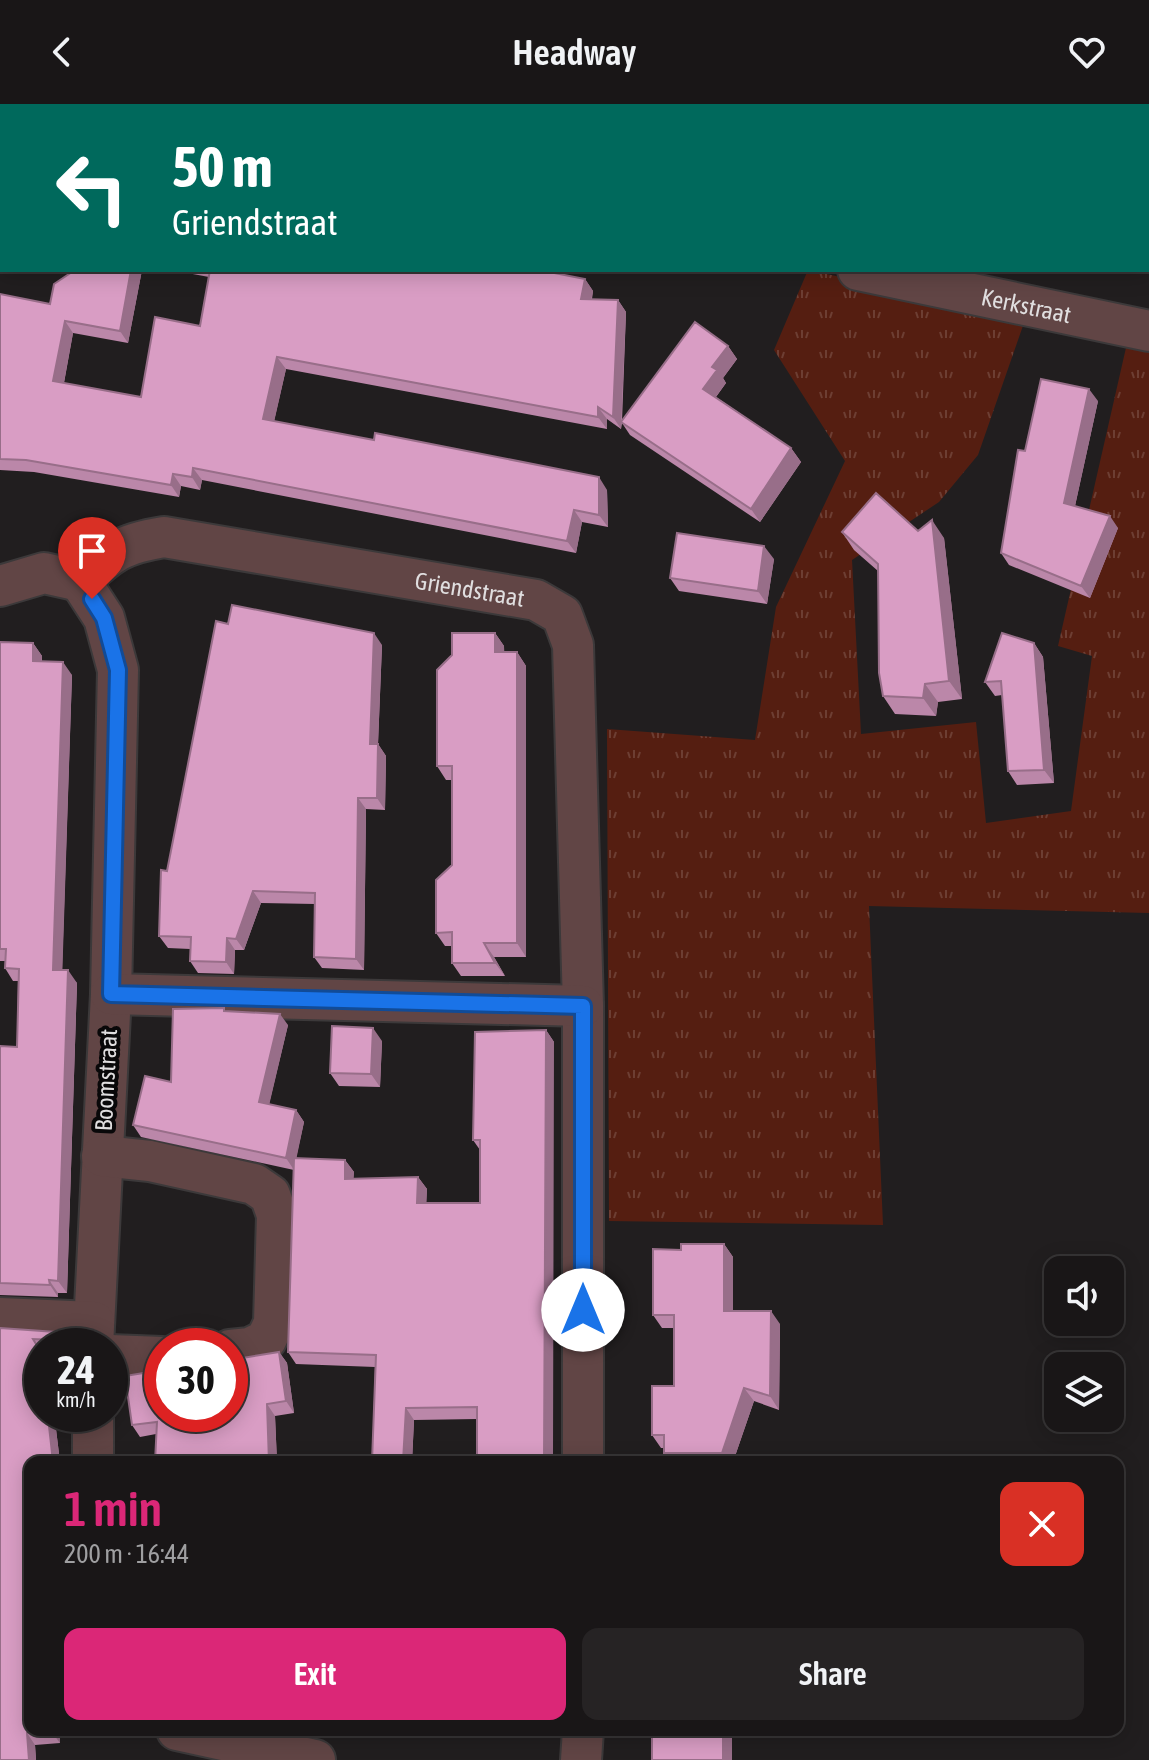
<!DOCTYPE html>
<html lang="en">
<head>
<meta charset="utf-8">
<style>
	:root { --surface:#191617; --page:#262324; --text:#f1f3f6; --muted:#9f9fa1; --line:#373536; --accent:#db2777 }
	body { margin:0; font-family:"Asap Condensed",sans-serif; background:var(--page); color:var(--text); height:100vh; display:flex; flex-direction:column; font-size:30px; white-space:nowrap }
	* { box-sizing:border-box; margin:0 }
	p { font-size:26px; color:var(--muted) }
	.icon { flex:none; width:44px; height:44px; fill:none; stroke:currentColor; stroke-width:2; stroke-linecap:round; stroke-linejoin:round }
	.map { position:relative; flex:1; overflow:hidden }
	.sheet { position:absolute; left:24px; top:1352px; width:1100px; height:280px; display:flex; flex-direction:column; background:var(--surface); border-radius:16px; box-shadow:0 4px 20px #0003,0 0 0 2px var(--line) }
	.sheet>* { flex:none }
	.hud { position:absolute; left:0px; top:0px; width:1150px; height:168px; box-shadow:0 4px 20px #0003,0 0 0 2px var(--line); background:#00695c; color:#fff; overflow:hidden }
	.fabs { position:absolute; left:1044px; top:1152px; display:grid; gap:16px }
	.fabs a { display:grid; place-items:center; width:80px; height:80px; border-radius:16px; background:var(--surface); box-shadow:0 4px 20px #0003,0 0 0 2px var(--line); font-size:40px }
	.speed { position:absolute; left:24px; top:1224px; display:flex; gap:16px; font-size:40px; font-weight:700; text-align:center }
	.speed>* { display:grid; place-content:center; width:104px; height:104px; border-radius:50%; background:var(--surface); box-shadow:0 4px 20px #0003,0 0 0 2px var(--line); line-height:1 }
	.speed small { font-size:20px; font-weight:400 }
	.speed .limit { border:12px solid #d22; background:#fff; color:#111 }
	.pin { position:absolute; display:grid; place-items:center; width:68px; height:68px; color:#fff; margin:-82px -34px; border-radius:50% 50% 50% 0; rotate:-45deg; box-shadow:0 0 8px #0007 }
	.pin .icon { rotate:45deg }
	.me { position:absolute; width:88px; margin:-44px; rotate:0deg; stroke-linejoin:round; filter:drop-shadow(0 0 6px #0008) }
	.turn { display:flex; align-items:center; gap:28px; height:168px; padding:0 40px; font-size:36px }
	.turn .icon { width:104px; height:104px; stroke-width:2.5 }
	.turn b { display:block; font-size:56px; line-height:68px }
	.round { display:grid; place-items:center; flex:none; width:84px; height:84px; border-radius:16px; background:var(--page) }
	.overview { display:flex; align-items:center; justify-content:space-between; height:136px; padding:0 40px }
	h1 { font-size:48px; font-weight:600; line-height:60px; color:var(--accent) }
	.primary-button { display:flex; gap:16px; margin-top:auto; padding:16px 40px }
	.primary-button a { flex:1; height:92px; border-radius:16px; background:var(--accent); color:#fff; font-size:32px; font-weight:600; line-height:92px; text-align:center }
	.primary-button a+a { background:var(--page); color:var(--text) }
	header { display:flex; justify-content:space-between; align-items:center; height:104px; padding:0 40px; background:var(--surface); font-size:36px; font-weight:600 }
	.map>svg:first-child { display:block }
</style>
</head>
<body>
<header><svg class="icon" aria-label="back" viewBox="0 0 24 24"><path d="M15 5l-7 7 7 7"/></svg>Headway<svg class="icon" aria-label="heart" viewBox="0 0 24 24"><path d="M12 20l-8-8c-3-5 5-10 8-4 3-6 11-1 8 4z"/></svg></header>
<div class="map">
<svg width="1149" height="1656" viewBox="0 0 1149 1656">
	<defs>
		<pattern id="grass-tufts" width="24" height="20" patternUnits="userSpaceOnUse" patternTransform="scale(2)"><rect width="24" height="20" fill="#551e11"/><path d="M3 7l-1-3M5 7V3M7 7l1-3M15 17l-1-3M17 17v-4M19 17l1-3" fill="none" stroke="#6d3e33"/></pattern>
	</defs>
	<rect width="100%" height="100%" fill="#211e1f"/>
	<path fill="url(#grass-tufts)" d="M808 166 1026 213 978 351 939 398 852 456 861 630 976 618 986 719 1071 707 1092 552 1058 542 1128 235 1149 239V809L869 802 883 1121 609 1117 607 625 755 636 776 503 845 357 774 246Z"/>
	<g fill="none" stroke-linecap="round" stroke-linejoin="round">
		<g stroke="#3c393a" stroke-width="44">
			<g id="street">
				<path d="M70 0 79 2"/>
				<path id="s1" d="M858 166 1149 227"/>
				<path d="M80 477 104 514 118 566 111 890 93 1242"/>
				<path id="s2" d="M0 482 44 469 80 477C111 448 121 440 164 433L536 496 562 511 573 541 583 902V1358"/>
				<path d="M111 890 583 902"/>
				<path d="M102 1052 150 1057 254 1080 270 1091 277 1111 274 1219 266 1236 250 1244 230 1246"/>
				<path d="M0 1214 94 1218"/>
				<path d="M110 1251 162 1253"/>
				<path d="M93 1310V1358"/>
				<path d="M177 1626 315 1656"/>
				<path d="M581 1656 583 1626"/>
			</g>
		</g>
		<use href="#street" stroke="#614545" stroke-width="40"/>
	</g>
	<path fill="#bb87a9" d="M75 166H142L128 239 73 229 64 279 141 293 200 222 209 173 171 166H539L585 175 593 187 592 195 618 196 626 208 622 317 728 242 737 255 723 274 726 279 716 293 791 344 801 358 760 418 630 331 622 319 621 325 607 315V325L286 265 274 317 607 386 608 423 582 418 576 449 202 376 200 386 181 382 179 393 34 368 0 366V190L50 200Z
		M1098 297 1075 402 1118 424 1090 494 1009 461 1001 449 1025 347Z
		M918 427 944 434 962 595 938 598 936 612 895 610 883 592 878 467 854 446 842 428Z
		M774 455 767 500 679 487 670 474Z
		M228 520 382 541 378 640 386 652 385 706 366 705 364 866 322 864 314 853 315 800 261 799 244 846H235L234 870 198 869 190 857V845L168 844 159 832 167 767Z
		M495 529 504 542V548H517L526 562V853H494L505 872H461L452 859V842H445L436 829 452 761V676H446L437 662Z
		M0 538 33 539 42 552V558L72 571 62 866 77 879 67 1189H58V1193L0 1191V942L17 943 18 877H13L5 864V857H0Z
		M1034 539 1043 553 1054 679 1017 681 1008 667 1002 591 995 592 985 578Z
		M226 907 288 921 269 1000 296 1006 304 1018 296 1054 345 1056 354 1068 353 1075 418 1073 427 1085 426 1099H480V1046L473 1036 546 926 554 938 477 1315 414 1316 412 1358H372L375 1263 296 1260 288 1248 294 1066 141 1033 133 1021 171 978Z
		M382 937 380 983 339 982 330 969Z
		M724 1140 733 1153V1207L780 1220 779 1306 754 1297 733 1358H670L664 1349V1344H661L652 1331 674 1282V1224H662L653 1211 681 1146Z
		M0 1224 56 1228 64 1242H42V1247L61 1310 62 1325H56L60 1358H30V1626H59L60 1639 35 1641 36 1656H0Z
		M279 1248 287 1259 294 1309 275 1312 277 1358H155L156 1330 140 1333 132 1321Z
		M652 1626H749V1634H732Z"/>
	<path fill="#986e89" d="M131 166H142L128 239 120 227Z
		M585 175 593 187 589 207 581 195Z
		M618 196 626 208 621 325 613 313Z
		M65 217 73 229 62 289 53 277Z
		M728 242 737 255 723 274 726 279 712 298 703 285 712 263Z
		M277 253 286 265 272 327 263 315Z
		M1089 285 1098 297 1073 411 1064 399Z
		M598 303 607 315V325L598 313Z
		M791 344 801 358 760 418 751 405Z
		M193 364 202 376 200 386 192 373Z
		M173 370 181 382 179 393 171 381Z
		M599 373 607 386 608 423 599 411Z
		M574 406 582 418 576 449 567 437Z
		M1110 412 1118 424 1090 494 1081 482Z
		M932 416 944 434 962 595 949 577Z
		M764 442 774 455 767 500 758 487Z
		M374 529 382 541 378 640 386 652 385 706 377 694 370 640Z
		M495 529 504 542 505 562 495 548Z
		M33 539 42 552 41 570 33 557Z
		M1034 539 1043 553 1054 679 1044 666Z
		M517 548 526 562V853L517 839Z
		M63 558 72 571 62 878 53 866Z
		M925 580 938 598 936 612 923 594Z
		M358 694 366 705 364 866 356 855Z
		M253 787 261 799 244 846 236 835Z
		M227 834 235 846 234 870 226 858Z
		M484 839 494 853 505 872 495 859Z
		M68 866 77 879 67 1189 58 1177Z
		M280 910 288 921 267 1010 259 998Z
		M373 924 382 937 380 983 371 970Z
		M546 926 554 938 553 1358H544Z
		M296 1006 304 1018 294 1066 286 1054Z
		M345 1056 354 1068 353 1087 345 1075Z
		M418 1073 427 1085 426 1111 417 1099Z
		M724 1140 733 1153V1220L724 1207Z
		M49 1176 58 1189V1193L50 1181Z
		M771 1207 780 1220 779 1306 770 1292Z
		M56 1228 64 1240V1242H61L57 1236Z
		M279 1248 287 1259 294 1309 286 1297Z
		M744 1284 754 1297 733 1358H729L722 1349Z
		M267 1300 275 1312 277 1358H269Z
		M406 1304 414 1316 412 1358H403Z
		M54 1310H61L62 1325 54 1313Z
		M48 1313 56 1325 60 1358H53Z
		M27 1458 30 1463V1508Z
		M51 1626H59L60 1639 51 1627Z
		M723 1626H726L732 1634V1656H723Z
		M744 1626H749V1634Z
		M27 1629 35 1641 36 1656H29Z"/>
	<path fill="#d99dc4" stroke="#986e89" stroke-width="2" d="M858 0H895V2H858Z
		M75 166H131L120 227 65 217 53 277 141 293 155 213 200 222 210 166H539L585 175 581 195 618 196 613 313 598 303V313L277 253 263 315 374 336 375 329 599 373V411L574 406 567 437 193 364 192 373 173 370 171 381 26 356 0 355V190L50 200 54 180Z
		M695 218 728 242 712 263 717 266 703 285 791 344 751 405 621 318Z
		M1041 275 1089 285 1064 399 1110 412 1081 482 1001 449 1018 346 1025 347Z
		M876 389 918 427 932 416 949 577 925 580 923 594 883 592 879 569 878 460 842 428Z
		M677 429 764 442 758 487 670 474Z
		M232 501 374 529 370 640H378L377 694H358L356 855 314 853 315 789 253 787 236 835 227 834 226 858 190 857 191 833 159 832 161 766 167 767 216 517 228 520Z
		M452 529H495V548H517V839H484L495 859H452V828L436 829V776L452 761V662H437V566L452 551Z
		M1002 529 1034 539 1044 666 1008 667 1001 577 985 578Z
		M0 538 33 539V557L63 558 53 866H68L58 1177 49 1176 50 1181 0 1179V942L17 943 19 865 5 864 6 845H0Z
		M224 904V907L280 910 259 998 296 1006 286 1054 133 1021 145 972 171 978 173 905Z
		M332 922 373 924 371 970 330 969Z
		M546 926 544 1358H477V1303L406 1304 403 1358H372L376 1251 288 1248 294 1054 345 1056V1075L418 1073 417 1099H480V1036H473L475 928Z
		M681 1140H724V1207H771L770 1292 744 1284 722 1349H664V1331H652V1282H674V1211H653V1145L681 1146Z
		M0 1224 56 1228 57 1236 33 1235 42 1250V1310H54V1313H48L53 1358H30V1390L28 1389 30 1417V1458H27L30 1508V1626H51V1627L27 1629 29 1656H0Z
		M279 1248 286 1297 267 1300 269 1358H155L157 1318 132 1321 125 1272 162 1266V1310H230V1256Z
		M652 1626H723V1656H652Z"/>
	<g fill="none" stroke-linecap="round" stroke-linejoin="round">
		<g stroke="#114b97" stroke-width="20">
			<path id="route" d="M92 495 104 514 118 566 111 890 583 902V1206"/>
		</g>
		<use href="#route" stroke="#1a73e8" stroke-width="14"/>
	</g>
	<g text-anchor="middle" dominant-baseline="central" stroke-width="8" stroke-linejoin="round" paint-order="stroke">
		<g font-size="24" fill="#e0dedf" stroke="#090809">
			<text stroke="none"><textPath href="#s1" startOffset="172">Kerkstraat</textPath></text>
			<text stroke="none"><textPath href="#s2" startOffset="490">Griendstraat</textPath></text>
			<text transform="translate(106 976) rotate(-87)">Boomstraat</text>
		</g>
	</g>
</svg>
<div class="fabs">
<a><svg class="icon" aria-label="sound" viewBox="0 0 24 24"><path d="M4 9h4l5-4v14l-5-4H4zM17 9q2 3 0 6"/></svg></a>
<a><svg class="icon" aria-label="layers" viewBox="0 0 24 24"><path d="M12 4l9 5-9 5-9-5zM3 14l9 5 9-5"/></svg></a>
</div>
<div class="speed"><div>24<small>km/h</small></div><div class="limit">30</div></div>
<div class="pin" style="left:92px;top:495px;background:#d93025"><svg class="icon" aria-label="arrive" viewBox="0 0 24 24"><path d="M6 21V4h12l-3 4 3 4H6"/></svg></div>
<svg class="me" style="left:583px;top:1206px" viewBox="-20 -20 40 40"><circle r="19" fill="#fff"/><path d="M0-13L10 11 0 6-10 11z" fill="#1a73e8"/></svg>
<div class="hud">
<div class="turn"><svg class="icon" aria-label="left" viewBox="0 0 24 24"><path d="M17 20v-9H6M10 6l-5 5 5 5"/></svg><div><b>50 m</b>Griendstraat</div></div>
</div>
<section class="sheet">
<div class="overview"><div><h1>1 min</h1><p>200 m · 16:44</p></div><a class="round" style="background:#d93025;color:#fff"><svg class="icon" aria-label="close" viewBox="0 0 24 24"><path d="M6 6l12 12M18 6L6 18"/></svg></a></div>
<div class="primary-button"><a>Exit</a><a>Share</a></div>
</section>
</div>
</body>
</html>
